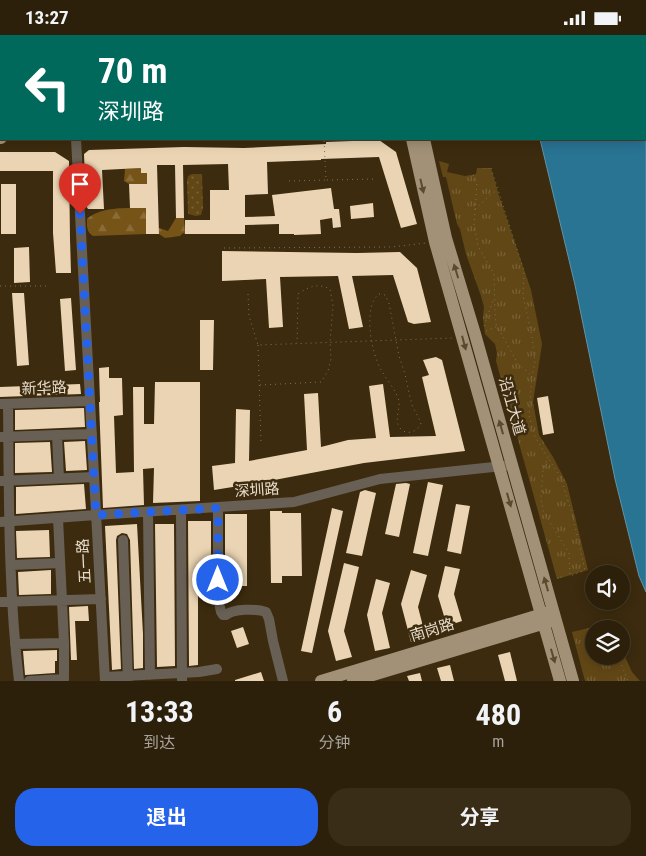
<!DOCTYPE html>
<html lang="zh">
<head>
<meta charset="utf-8">
<style>
	:root { --surface:#2d200a; --page:#392d18; --text:#f1f3f6; --muted:#a7a39c; --line:#483e2b; --accent:#2563eb }
	body { margin:0; font-family:"Roboto Condensed","Noto Sans SC",sans-serif; background:var(--page); color:var(--text); height:100vh; display:flex; flex-direction:column; font-size:19px; white-space:nowrap }
	* { box-sizing:border-box; margin:0 }
	p { font-size:16px; color:var(--muted) }
	.icon { flex:none; width:28px; height:28px; fill:none; stroke:currentColor; stroke-width:2; stroke-linecap:round; stroke-linejoin:round }
	.map { position:relative; height:646px; overflow:hidden }
	.sheet { display:flex; flex-direction:column; background:var(--surface); flex:1 }
	.sheet>* { flex:none }
	.hud { position:absolute; left:0px; top:0px; width:646px; height:105px; box-shadow:0 2px 12px #0003,0 0 0 1px var(--line); background:#00695c; color:#fff; overflow:hidden }
	.fabs { position:absolute; left:585px; top:530px; display:grid; gap:10px }
	.fabs a { display:grid; place-items:center; width:45px; height:45px; border-radius:50%; background:var(--surface); box-shadow:0 2px 12px #0003,0 0 0 1px var(--line); font-size:25px }
	.pin { position:absolute; display:grid; place-items:center; width:42px; height:42px; color:#fff; margin:-51px -21px; border-radius:50% 50% 50% 0; rotate:-45deg; box-shadow:0 0 5px #0007 }
	.pin .icon { rotate:45deg }
	.me { position:absolute; width:55px; margin:-28px; rotate:0deg; stroke-linejoin:round; filter:drop-shadow(0 0 4px #0008) }
	.turn { display:flex; align-items:center; gap:18px; height:105px; padding:0 15px; font-size:22px }
	.turn .icon { width:65px; height:65px; stroke-width:2.5 }
	.turn b { display:block; font-size:35px; line-height:42px }
	.eta { display:flex; justify-content:space-evenly; align-items:center; height:85px; text-align:center }
	.eta b { font-size:30px; font-weight:700; line-height:35px }
	.primary-button { display:flex; gap:10px; margin-top:auto; padding:10px 15px }
	.primary-button a { flex:1; height:58px; border-radius:20px; background:var(--accent); color:#fff; font-size:20px; font-weight:700; line-height:58px; text-align:center }
	.primary-button a+a { background:var(--page); color:var(--text) }
	.status { display:flex; justify-content:space-between; align-items:center; height:35px; padding:0 25px; background:var(--surface); direction:ltr }
	.status svg { height:14px; fill:currentColor }
	.map>svg:first-child { display:block }
</style>
</head>
<body>
<div class="status"><b>13:27</b><svg viewBox="0 0 49 12"><path d="M0 12V9h3v3zM5 12V6h3v6zM10 12V3h3v9zM15 12V0h3v12zM26 1h20v11H26zM47 4h2v5h-2z"/></svg></div>
<div class="map">
<svg width="646" height="646" viewBox="0 0 646 646">
	<defs>
		<pattern id="grass-dots" width="8" height="8" patternUnits="userSpaceOnUse" patternTransform="scale(1.25)"><rect width="8" height="8" fill="#624716"/><path d="M2 2h.1M6 6h.1" fill="none" stroke="#786137" stroke-width="1.8" stroke-linecap="round"/></pattern>
		<pattern id="forest-firs" width="22" height="20" patternUnits="userSpaceOnUse" patternTransform="scale(1.25)"><rect width="22" height="20" fill="#765417"/><path d="M5 1l3.5 6h-7zM16 11l3.5 6h-7z" fill="#8a6c38"/></pattern>
		<pattern id="park-tufts" width="24" height="20" patternUnits="userSpaceOnUse" patternTransform="scale(1.25)"><rect width="24" height="20" fill="#624716"/><path d="M3 7l-1-3M5 7V3M7 7l1-3M15 17l-1-3M17 17v-4M19 17l1-3" fill="none" stroke="#786137"/></pattern>
	</defs>
	<rect width="100%" height="100%" fill="#3c2b0e"/>
	<path fill="url(#grass-dots)" d="M192 139H202L203 173 201 180 196 181 188 179 187 146 188 141Z"/>
	<path fill="url(#forest-firs)" d="M141 133V138H147V149H129L124 146 125 134Z
		M146 173V199L93 201C86 197 87 190 87 184 100 171 129 173 146 173Z
		M176 183H184L185 199 183 198 180 201 165 203 159 199V193L168 196Z"/>
	<path fill="url(#park-tufts)" d="M439 126 449 129 447 137 465 141 476 139 477 133H491L499 161 531 255 542 309 533 367 539 400 553 422 567 449 588 535 557 544 496 326 497 318 495 309 485 299 483 283 484 272 481 261 466 219 460 194 457 189 446 142H443Z
		M610 588 613 594H594V621H621V613L632 637 640 646H585L572 597Z"/>
	<path fill="#297393" stroke="#6293a4" d="M514 0H646V557L639 541 615 444 575 250 540 104H645V1H515Z"/>
	<path fill="#ead4b3" d="M379 105 396 117 417 189 401 193 379 122 321 124V125L267 127 268 159 245 160V182L275 181 272 160 331 153 334 174H339L341 192 333 193 332 183 320 185 321 199 294 200V199H279V189L245 190V199H185V185H210V155H229L228 129 183 130 184 183H176L175 130H157L159 199H146V173H130L129 149H147V138H141V133L102 135 104 174H88L86 171 84 119 89 115 184 112 244 113 326 109V107Z
		M0 117H55L69 126 70 204 71 238H56L53 198V136H0Z
		M1 149H16V199H1Z
		M373 168 374 182 351 184 350 171Z
		M29 212 30 247 14 248V213Z
		M222 216 357 218 400 217 417 233 431 287 414 289 408 287 393 240 352 241 363 292 349 294 338 241 280 242 283 292 269 293 266 244 222 246Z
		M12 258H24L29 330 17 331Z
		M71 263 76 335 65 336 60 264Z
		M200 285H214L213 335H200Z
		M436 322 442 325 465 416 364 428 269 446 214 455 212 431 235 428 236 374 250 375 249 426 307 415 304 359 318 358 321 412 348 405 376 403 369 351 383 349 390 402 436 401 422 342 429 340 423 325Z
		M109 332V343H122L123 380 114 381 116 438 134 437 133 352H144V389H154L155 347H200V466L153 468 154 433 143 434 144 470 103 473 99 367H100L99 333Z
		M80 349 81 359 0 362V352Z
		M548 361 554 398 543 400 537 363Z
		M84 373 85 392 15 395V375Z
		M85 406 87 435 66 436 64 407Z
		M50 407 52 437 15 438V408Z
		M428 447 443 450 428 521 413 518Z
		M406 448 410 449 399 502 385 499 396 449Z
		M84 449 86 474 16 479V452Z
		M365 455 376 458 362 521 346 518 360 457Z
		M456 469 470 471 461 519 447 516Z
		M332 473 343 476 312 618 301 616Z
		M270 476H282V478H301L302 541H282V548H271Z
		M225 479H247V551H225Z
		M188 486H211V558H198V630L189 631Z
		M137 489 143 599V633L134 634 130 505 127 499 122 498 117 501 116 505 121 634 112 635 105 491Z
		M155 489H174L175 631 157 632Z
		M49 495 50 522 17 523 16 496Z
		M344 528 359 532 344 596 352 622 336 626 328 596Z
		M445 531 460 534 454 559 462 586 447 591 438 561Z
		M51 535V559L19 560 18 537Z
		M411 535 427 540 418 572 426 603 411 607 401 569Z
		M376 544 390 548 382 578 390 613 375 616 367 580Z
		M88 571 89 586H75L77 625H71L69 572Z
		M243 592 249 609 237 613 231 596Z
		M57 615V626H55V638L25 640 23 616Z
		M510 617 517 646H505L498 620Z
		M450 630 454 646H441L437 633Z
		M261 637 264 646H235V645Z
		M420 638 422 646H409L407 641Z"/>
	<g fill="none" stroke-linecap="round" stroke-linejoin="round">
		<path stroke="#7f7159" stroke-width="1" stroke-dasharray="1 4" stroke-linecap="butt" d="M112 0V1
			M175 0V1
			M203 0V1
			M244 0V1
			M458 0V1
			M491 133 524 236 523 260 532 302 535 327 532 341 529 380 534 400 548 423 543 435 541 462 543 476 569 518 570 541 585 535 572 478 560 441 548 423
			M473 140 477 148 474 189 478 211 494 239 495 278 496 289 518 329 532 341
			M327 145 375 144
			M289 146 326 145 324 104
			M475 174 496 155
			M224 213 392 212 425 208
			M0 251H48
			M248 259 249 281 258 310 452 303
			M379 259 385 260 389 268 399 321 405 339 409 358 412 370 421 388C418 397 406 401 400 393 393 383 402 373 398 363 394 352 385 343 380 333 372 317 365 282 374 265 375 262 377 261 379 259Z
			M484 291 494 263
			M486 296 498 291
			M258 310 261 408
			M260 350 321 347 328 336 331 324 330 307 333 271 330 254C317 248 310 251 298 259L297 308
			M605 590 606 594
			M618 621 628 646"/>
		<path stroke="#686054" stroke-width="10" d="M73 0V1
			M132 0V1
			M76 104 105 646
			M0 369 90 366
			M8 369C9 461 8 554 19 646
			M57 400 92 399
			M0 402 57 400 59 443
			M0 446 94 442
			M218 473V563L221 577 223 580H226C234 573 257 574 266 577L269 584 273 606 283 646
			M181 475 182 646
			M148 477 150 640
			M58 483 64 608
			M0 487 96 480 294 467 380 444 512 430
			M123 505 128 646
			M11 530 60 528
			M0 567 101 564
			M15 609 64 608V644L29 646
			M105 642 199 637 217 634"/>
		<path stroke="#a29177" stroke-width="12" d="M390 0V1
			M402 0V1
			M0 91H1
			M0 103H1
			M412 104 435 207 560 646
			M424 104 446 203 475 299 573 646
			M321 646 549 577
			M353 646 552 586"/>
	</g>
	<defs><path id="oneway-solid" d="M-6-.8H1V-3.2L6.5 0L1 3.2V.8H-6Z" transform="scale(1.25)"/></defs>
	<g fill="#5b4a2e">
		<use href="#oneway-solid" transform="translate(422 151) rotate(77)"/>
		<use href="#oneway-solid" transform="translate(456 236) rotate(-107)"/>
		<use href="#oneway-solid" transform="translate(464 308) rotate(75)"/>
		<use href="#oneway-solid" transform="translate(501 392) rotate(-106)"/>
		<use href="#oneway-solid" transform="translate(509 465) rotate(74)"/>
		<use href="#oneway-solid" transform="translate(546 549) rotate(-106)"/>
		<use href="#oneway-solid" transform="translate(553 621) rotate(74)"/>
	</g>
	<g fill="none" stroke-linecap="round" stroke-linejoin="round">
		<path stroke="#2563eb" stroke-width="9" stroke-dasharray="0 16.2" d="M80 179 96 480 218 473V545"/>
	</g>
	<g text-anchor="middle" dominant-baseline="central" stroke-width="5" stroke-linejoin="round" paint-order="stroke">
		<g font-size="15" fill="#e8ddcd" stroke="#3c2b0e">
			<text transform="translate(44 353) rotate(-2)">新华路</text>
			<text transform="translate(512 371) rotate(74)">沿江大道</text>
			<text transform="translate(257 455) rotate(-4)">深圳路</text>
			<text transform="translate(84 526) rotate(-93)">五一路</text>
			<text transform="translate(432 595) rotate(-17)">南岗路</text>
		</g>
	</g>
</svg>
<div class="fabs">
<a><svg class="icon" aria-label="sound" viewBox="0 0 24 24"><path d="M4 9h4l5-4v14l-5-4H4zM17 9q2 3 0 6"/></svg></a>
<a><svg class="icon" aria-label="layers" viewBox="0 0 24 24"><path d="M12 4l9 5-9 5-9-5zM3 14l9 5 9-5"/></svg></a>
</div>
<div class="pin" style="left:80px;top:179px;background:#d93025"><svg class="icon" aria-label="arrive" viewBox="0 0 24 24"><path d="M6 21V4h12l-3 4 3 4H6"/></svg></div>
<svg class="me" style="left:218px;top:545px" viewBox="-20 -20 40 40"><circle r="17" fill="#2563eb" stroke="#fff" stroke-width="3"/><path d="M0-11L8 9 0 5-8 9z" fill="#fff"/></svg>
<div class="hud">
<div class="turn"><svg class="icon" aria-label="left" viewBox="0 0 24 24"><path d="M17 20v-9H6M10 6l-5 5 5 5"/></svg><div><b>70 m</b>深圳路</div></div>
</div>
</div>
<section class="sheet">
<div class="eta">
<div><b>13:33</b><p>到达</p></div>
<div><b>6</b><p>分钟</p></div>
<div><b>480</b><p>m</p></div>
</div>
<div class="primary-button"><a>退出</a><a>分享</a></div>
</section>
</body>
</html>
